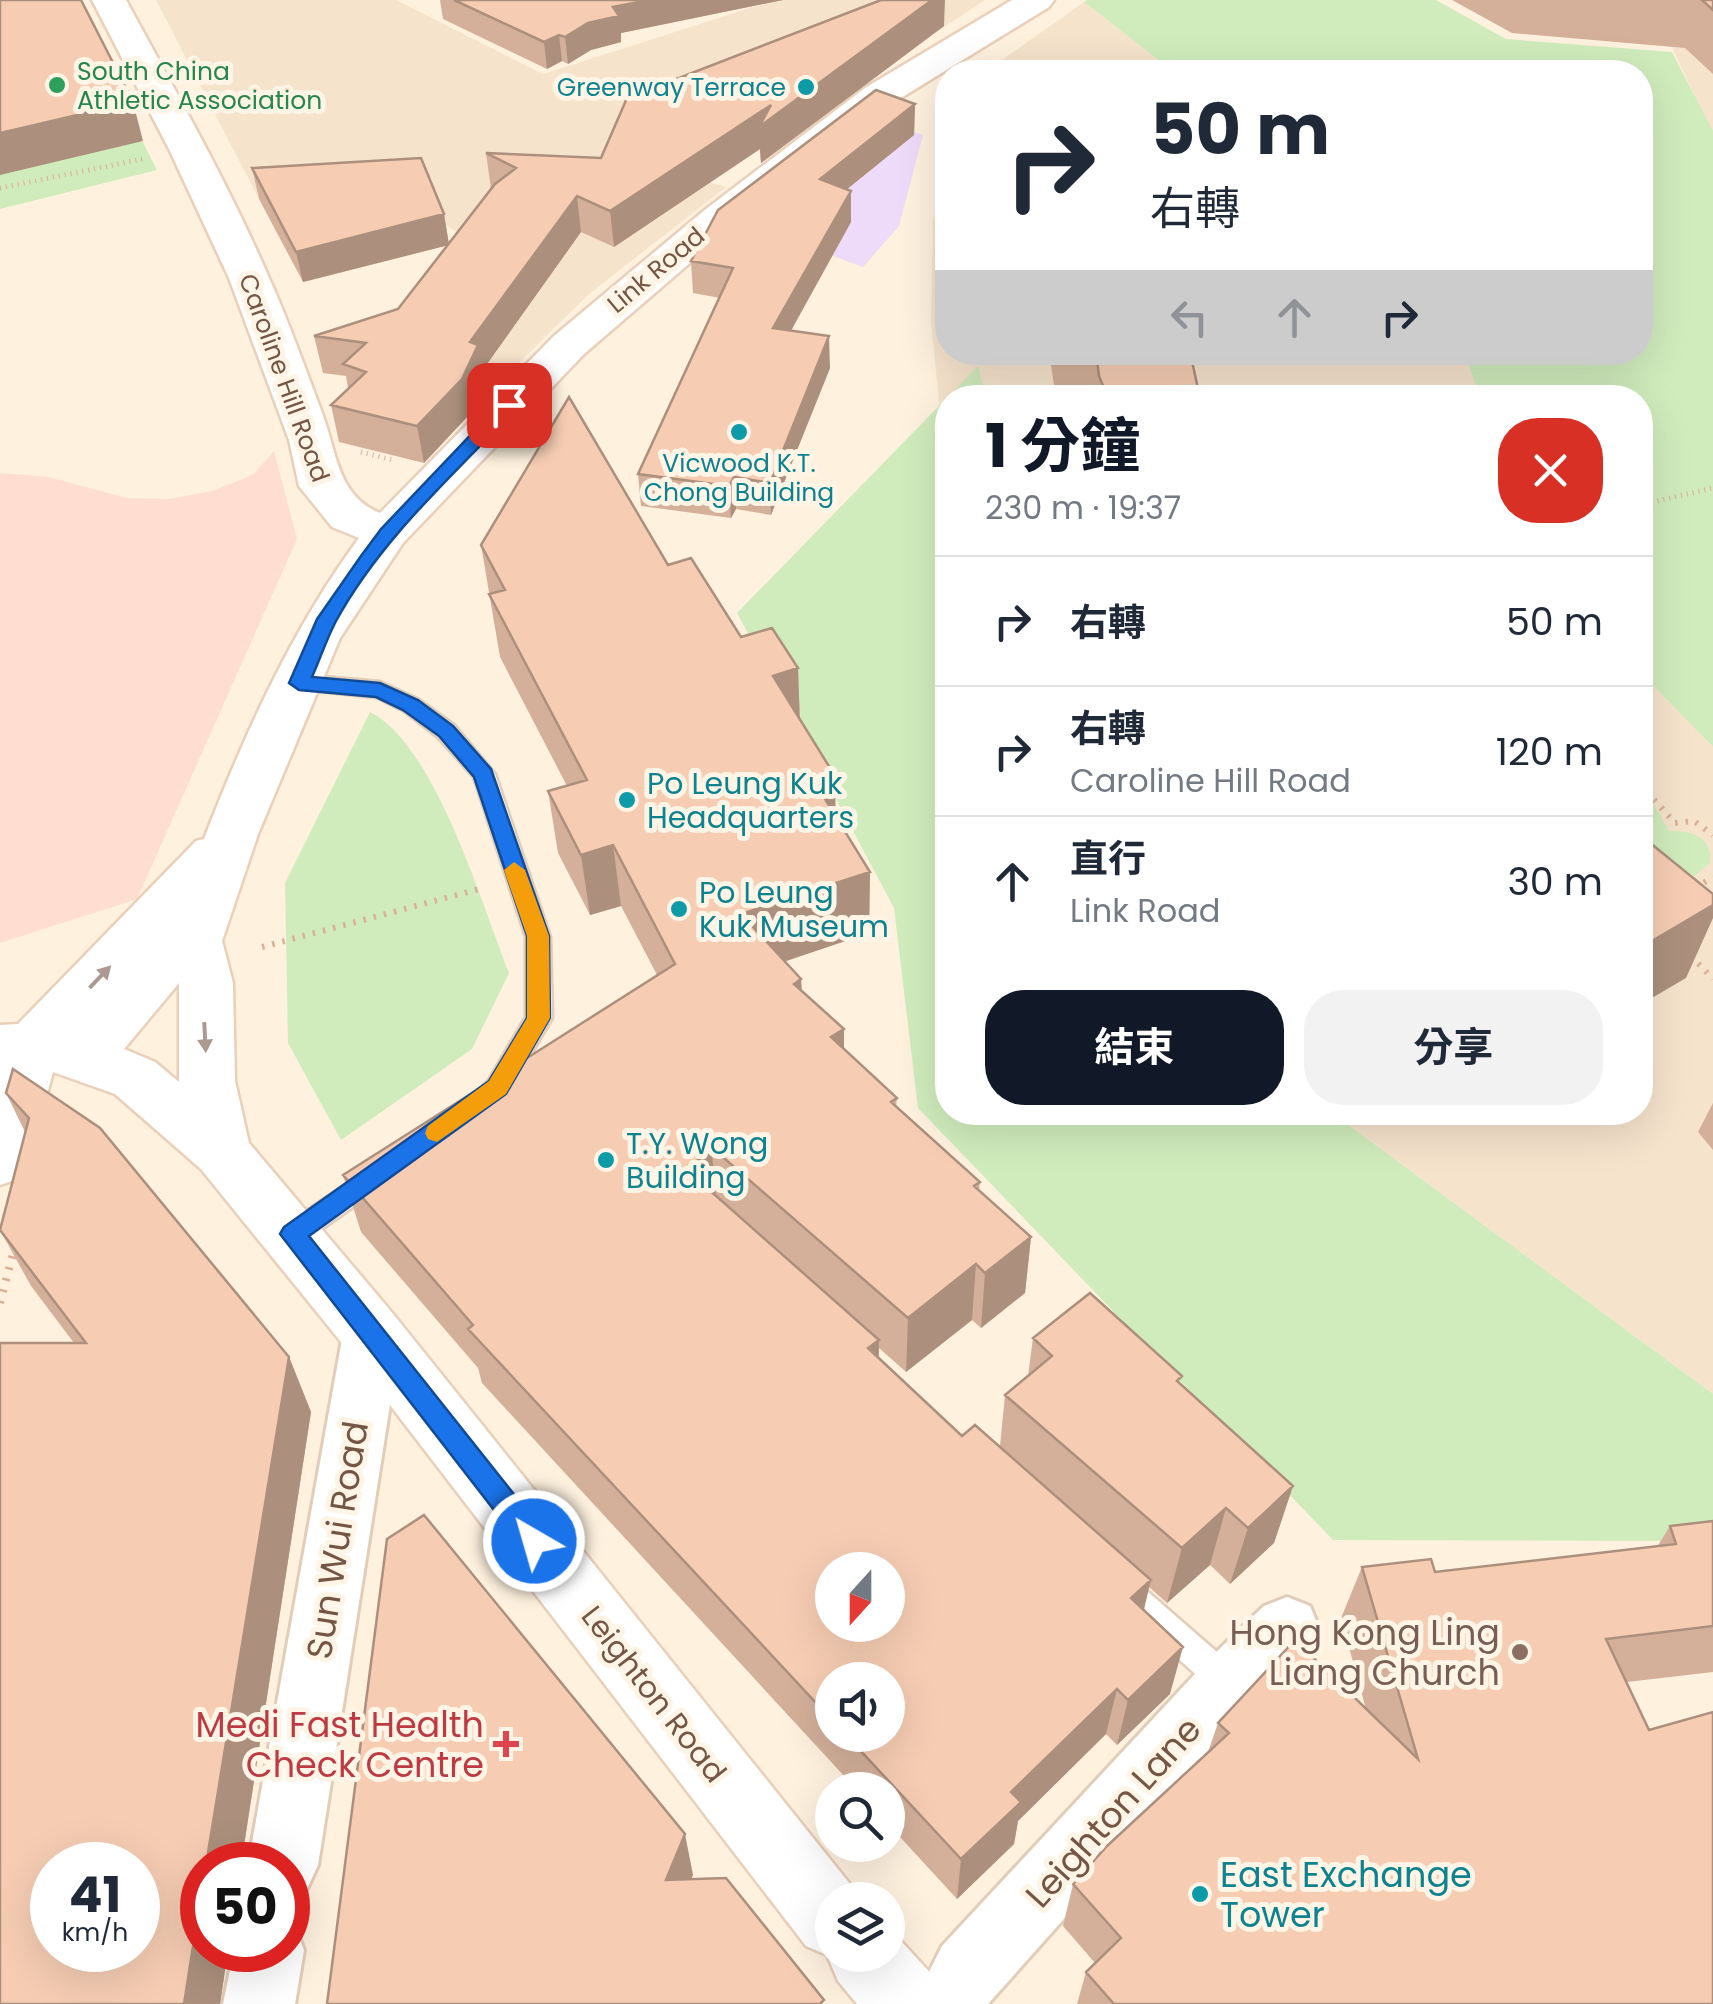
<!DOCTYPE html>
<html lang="zh-TW">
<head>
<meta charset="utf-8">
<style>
	:root { --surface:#fff; --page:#f2f2f3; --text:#1f2937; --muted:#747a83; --line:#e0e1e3; --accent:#111827 }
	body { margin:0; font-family:Poppins,"Noto Sans TC",sans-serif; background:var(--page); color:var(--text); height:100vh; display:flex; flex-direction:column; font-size:38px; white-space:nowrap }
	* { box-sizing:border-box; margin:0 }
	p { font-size:32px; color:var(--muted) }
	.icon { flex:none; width:55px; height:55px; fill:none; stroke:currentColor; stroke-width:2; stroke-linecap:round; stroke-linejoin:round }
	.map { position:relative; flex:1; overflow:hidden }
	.side { position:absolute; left:935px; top:385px; width:718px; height:740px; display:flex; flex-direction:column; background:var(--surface); border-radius:40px; box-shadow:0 10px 40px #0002 }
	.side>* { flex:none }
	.banner { position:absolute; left:935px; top:60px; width:718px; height:305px; border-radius:40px; box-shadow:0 10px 40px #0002; background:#fff; color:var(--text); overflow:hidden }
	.needle { width:65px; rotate:201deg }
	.tools { position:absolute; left:815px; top:1552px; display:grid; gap:20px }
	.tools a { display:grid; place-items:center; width:90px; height:90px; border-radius:50%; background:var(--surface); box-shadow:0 10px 40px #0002; font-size:50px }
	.speed { position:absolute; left:30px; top:1842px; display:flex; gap:20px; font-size:50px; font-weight:700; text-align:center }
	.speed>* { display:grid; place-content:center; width:130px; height:130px; border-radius:50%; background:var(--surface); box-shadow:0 10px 40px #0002; line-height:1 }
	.speed small { font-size:25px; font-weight:400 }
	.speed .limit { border:15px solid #d22; background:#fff; color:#111 }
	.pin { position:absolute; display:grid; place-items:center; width:85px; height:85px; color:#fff; margin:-42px; border-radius:20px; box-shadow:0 5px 15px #0006 }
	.me { position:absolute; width:110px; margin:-55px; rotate:322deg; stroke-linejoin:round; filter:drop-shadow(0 0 8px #0008) }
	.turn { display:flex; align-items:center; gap:35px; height:210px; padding:0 50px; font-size:45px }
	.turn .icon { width:130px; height:130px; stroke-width:2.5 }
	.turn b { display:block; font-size:70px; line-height:85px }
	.lanes { display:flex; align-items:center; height:95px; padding:0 50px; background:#0003; justify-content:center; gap:50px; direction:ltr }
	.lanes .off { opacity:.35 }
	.round { display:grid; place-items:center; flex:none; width:105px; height:105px; border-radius:40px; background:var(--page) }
	.headline { display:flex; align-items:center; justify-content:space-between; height:170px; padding:0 50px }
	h1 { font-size:60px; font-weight:700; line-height:75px; color:var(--accent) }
	.primary-button { display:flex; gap:20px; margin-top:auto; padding:20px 50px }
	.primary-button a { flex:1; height:115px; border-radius:40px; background:var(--accent); color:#fff; font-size:40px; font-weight:700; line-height:115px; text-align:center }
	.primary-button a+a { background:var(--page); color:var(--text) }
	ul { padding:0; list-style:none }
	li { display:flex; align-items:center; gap:30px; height:130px; padding:0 50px; border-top:2px solid var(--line) }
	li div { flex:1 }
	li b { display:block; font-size:38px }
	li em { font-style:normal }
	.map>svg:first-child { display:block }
</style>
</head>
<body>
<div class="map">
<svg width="1713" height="2004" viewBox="0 0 1713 2004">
	<rect width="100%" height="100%" fill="#fef1de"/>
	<path fill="#f6e3cc" d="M156 0H396L543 74 775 0H985L923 41 603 153 726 187 589 294 496 385 399 354 470 239 439 221 259 199Z
		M1713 0V135L1671 45Z
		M1084 2 1174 72H985L1009 55Z
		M947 175 948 352 1464 353 1480 397 948 398 943 442 931 321 933 220Z
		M1640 672 1713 747V1394L1332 1113 1640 1112Z"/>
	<path fill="#ffded1" d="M274 451 297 539 137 899 0 943V473L48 477 127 498 169 499 212 491 253 475Z"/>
	<path fill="#eedbfa" d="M876 118 923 135 899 226 863 267 742 223Z"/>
	<path fill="#d0ecbc" d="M0 0H70L157 170 0 209Z
		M1087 0H1436L1506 39 1672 52 1713 131V747L1640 672V398L1480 397 1464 353 1640 352V72H1174L1084 2Z
		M978 366 986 397 948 398V1112L1332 1113 1713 1394V1541L1333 1540 918 1108 894 908 737 613Z
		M370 712C435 744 482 905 509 973L472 1049 341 1140 288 1043 285 883Z
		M1640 789 1653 803 1669 831C1692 830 1713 837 1710 863L1672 894 1640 893Z"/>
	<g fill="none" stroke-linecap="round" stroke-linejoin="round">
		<g stroke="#e2cdb9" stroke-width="5">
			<path id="lane" d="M299 675 380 682 419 700 454 725 495 774 550 937 552 1018 507 1094C497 1102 491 1107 479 1102L475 1095 489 1080 526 1017V937L474 777 438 737 403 710 376 697 291 688 288 683 291 678Z
				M375 1166 384 1169 388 1177 384 1185 303 1242 293 1245 283 1242 279 1234 283 1226Z
				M1121 1574 1132 1578 1241 1673 1246 1684 1241 1695 1230 1699 1219 1695 1110 1598 1106 1588 1110 1578Z"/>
		</g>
		<g stroke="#e2cdb9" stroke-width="6">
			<path id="street" d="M372 1308 393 1316 401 1334 318 1865 307 1889 288 1898V1865H248L343 1334 351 1316Z
				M1287 1597 1310 1606 1319 1628 1310 1650 1253 1707 988 2004H913L942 1946 1207 1661 1264 1606Z
				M288 1922 294 1925 304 1950 295 2004H223L234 1950H288Z"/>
		</g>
		<g stroke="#eacfb9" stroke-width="5">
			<path id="secondary" d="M92 0H126C176 92 228 183 269 278 289 322 305 368 322 413 337 452 337 496 380 513L554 336 706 209 865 88 1012 0H1054L1049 7 891 104 734 225 584 354 403 543 340 638 258 834 222 941 233 983 235 1081 249 1143 394 1315 858 1894 860 1900H832V1955H888L890 1929 934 1977 945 2004H857L838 1981 827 1955 806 1946 350 1353 201 1169 115 1094 53 1072 29 1161 21 1178 0 1185V1025L18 1024 196 841 204 839C245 733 292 629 359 538L332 527 299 486 289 440 229 278 170 151ZM179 983V1082L155 1062 124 1049Z"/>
		</g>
		<path stroke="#dab097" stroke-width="5" stroke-dasharray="1 5" stroke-linecap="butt" d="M0 188 143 159
			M361 452 393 460
			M1640 505 1713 488"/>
		<path stroke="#dab097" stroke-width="6" stroke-dasharray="2.5 8" stroke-linecap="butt" d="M1640 784 1675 823 1694 821 1713 835
			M1695 888 1713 877
			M262 947 483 888
			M1691 956 1713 979"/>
		<path stroke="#dab097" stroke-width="8" stroke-dasharray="2.5 9" stroke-linecap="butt" d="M0 1303 15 1246"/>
		<use href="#lane" fill="#fff" fill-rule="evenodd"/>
		<use href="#street" fill="#fff" fill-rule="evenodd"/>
		<use href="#secondary" fill="#fff" fill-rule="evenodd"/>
	</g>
	<path fill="#d4b09a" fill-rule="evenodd" d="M440 0H783L621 33V42L591 50 568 64 562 61 547 69 443 19Z
		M1452 0H1713V74L1685 48 1512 33Z
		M944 26 761 163 760 149 614 247 581 232 482 371 484 382 468 416 424 463 339 442 331 405 348 388 346 376 323 373 314 336 398 309 448 245 303 282 259 199 252 168 444 214 449 244 491 189 486 153 601 158Z
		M945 91H948V175L942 169Z
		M915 104 914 135 847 189 851 222 791 331 830 368 771 515 736 509 731 518 641 506 638 474 720 298 693 293 691 261Z
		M1049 352H1190L1200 398H1056Z
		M481 545 668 565 741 637 798 668 800 719 836 818 870 872 869 933 785 961 801 979 802 991 844 1029V1049L897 1098 896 1107 980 1182 979 1190 1031 1237 1025 1293 981 1328 972 1320 906 1372 879 1348V1358L962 1436 1000 1446 1005 1395 1028 1376 1033 1338 1180 1383 1293 1486 1274 1543 1230 1584 1210 1565 1167 1603 1149 1587 1144 1610 1170 1694 1117 1745 1106 1734 1018 1821 1014 1844 957 1899 888 1824V1790H857L482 1383 478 1368 361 1232 343 1175 657 975 621 906 590 915 558 853 548 791 567 786 500 657ZM832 1680 888 1735H832Z
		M13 1069 100 1128 289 1357 311 1412 241 1865H202V1950H228L220 2004H0V1343H74L31 1286 0 1230 25 1132 6 1093ZM52 1865H138V1950H52Z
		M1713 1103V1150L1698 1132Z
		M1713 1521V1672L1627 1682 1713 2004H1077L1086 1972 1095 1963 1063 1926 1073 1884 1208 1752 1218 1723 1366 1709 1341 1618 1362 1567 1435 1572 1657 1547 1670 1526Z"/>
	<path fill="#ac907d" d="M650 0H783L621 33V42L591 50 568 64 565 37 613 7Z
		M932 0H945L944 26 761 163 760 149 614 247 610 211Z
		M559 35 562 61 547 69 544 42Z
		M133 102 143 141 0 175V133Z
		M915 104 914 135 820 211V179Z
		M851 191V222L774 361 773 328Z
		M577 196 581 232 482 371 484 382 468 416 424 463 417 426 470 342Z
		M444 214 449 245 303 282 296 252Z
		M829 336 830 368 771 515 770 483Z
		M734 477 736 509 731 518 729 486Z
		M798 668 800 730 773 676Z
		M835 776 836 838 815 783Z
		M613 845 621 906 590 915 581 855Z
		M870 872 869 933 745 975 741 914Z
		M1713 905V918L1686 978 1640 1005V948Z
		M801 979 803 1038 794 984Z
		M844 1029V1088L831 1037Z
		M712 1154 717 1211 693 1171 699 1157Z
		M1031 1237 1025 1293 981 1328 985 1273Z
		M976 1264 972 1320 906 1372 908 1318Z
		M879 1340 878 1394 868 1348Z
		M289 1357 311 1412 241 1865H206Z
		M1293 1486 1274 1543 1230 1584 1248 1528Z
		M1226 1508 1210 1565 1167 1603 1182 1548Z
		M1151 1580 1139 1628 1131 1598Z
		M1183 1647 1170 1694 1117 1745 1128 1700Z
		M1117 1689 1106 1734 1018 1821 1014 1844 957 1899 961 1859 1011 1792Z
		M685 1834 693 1875 674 1919 666 1880Z
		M202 1889V1950H228L220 2004H184Z"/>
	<path fill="#f6cdb3" stroke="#ac907d" stroke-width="2.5" fill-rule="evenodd" d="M0 0H81L133 102 0 133Z
		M454 0H650L613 7 619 16 588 23 565 37 559 35 544 42Z
		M881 0H932L759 127 771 105 610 211 577 196 470 342 478 345 462 379 417 426 331 405 366 372 343 364 366 343 314 336 398 309 495 184 516 168 486 153 601 158 627 98Z
		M1702 0H1713V10Z
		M876 90 915 104 820 179 851 191 773 328 829 336 770 483 734 477 729 486 638 474 733 268 691 261 718 210Z
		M421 158 444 214 296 252 252 168Z
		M1096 352H1190L1200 398H1108L1099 376Z
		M569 397 668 565 691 558 741 637 772 628 798 668 773 676 835 776 815 783 870 872 741 914 801 979 794 984 844 1029 831 1037 897 1098 891 1102 980 1182 974 1186 1031 1237 985 1273 976 1264 908 1318 724 1158 712 1154 699 1157 693 1171 698 1180 879 1340 868 1348 962 1436 975 1425 1151 1580 1131 1598 1183 1647 1128 1700 1117 1689 1011 1792 1021 1802 961 1859 846 1735H888V1680H832V1720L468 1329 473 1325 343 1175 675 964 613 845 581 855 548 791 587 780 489 594 505 590 481 545ZM832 1570H888V1625H832Z
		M1644 838 1713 894V905L1640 948V840Z
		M13 1069 100 1128 289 1357 206 1865H202V1889L184 2004H0V1343H86L0 1230 29 1118 6 1093ZM52 1865H138V1950H52Z
		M1090 1293 1182 1376 1177 1381 1293 1486 1248 1528 1226 1508 1182 1548 1005 1395 1052 1356 1033 1338Z
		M424 1515 685 1834 666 1880 726 1878 824 2000 820 2004H327L387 1539Z
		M1713 1521V1626L1606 1639 1649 1730 1713 1712V2004H1114L1086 1972 1121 1938 1073 1884 1107 1846 1229 1733 1218 1723 1295 1640 1418 1759 1362 1567 1431 1559 1435 1572 1676 1544 1670 1526Z"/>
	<defs><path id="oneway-solid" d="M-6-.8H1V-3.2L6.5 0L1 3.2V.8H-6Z" transform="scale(2.5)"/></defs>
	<g fill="#ac998f">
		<use href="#oneway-solid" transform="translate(100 977) rotate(-46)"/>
		<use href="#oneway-solid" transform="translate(205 1037) rotate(87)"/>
	</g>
	<path fill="#1a73e8" stroke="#114b97" stroke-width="2.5" d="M509 400 516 401V409C453 475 380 540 336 621 327 638 320 659 312 677L380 683 418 700 453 726 491 769 549 936 550 1018 506 1094 309 1236 544 1532 548 1541 544 1550 534 1554 525 1550 280 1234 284 1227 489 1081 527 1018V936L474 777 439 736 403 710 376 697 299 690 289 683 317 619 361 556 381 529 503 401Z"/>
	<path fill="#f59e0b" d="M514 862 525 870 549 936 550 1018 506 1094 437 1142 428 1139 425 1133 428 1126 489 1081 527 1018V936L504 870Z"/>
	<circle fill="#2e9e5b" stroke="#fff5e6" stroke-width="4" cx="57" cy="85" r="10"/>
	<g fill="#0f9aa8" stroke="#fff5e6" stroke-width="4">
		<circle cx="806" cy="87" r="10"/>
		<circle cx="739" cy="432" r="10"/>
		<circle cx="627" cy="800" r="10"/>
		<circle cx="679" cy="909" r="10"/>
		<circle cx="606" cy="1160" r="10"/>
		<circle cx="1200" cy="1894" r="10"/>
	</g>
	<circle fill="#8d6e63" stroke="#fff5e6" stroke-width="4" cx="1520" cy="1652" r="10"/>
	<path fill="#e0444e" stroke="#fff5e6" stroke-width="4" d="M501 1729h10v10h10v10h-10v10h-10v-10h-10v-10h10z"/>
	<g text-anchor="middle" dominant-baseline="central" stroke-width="10" stroke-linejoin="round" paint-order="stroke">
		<g font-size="25" fill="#27864d" stroke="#fff5e6" text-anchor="start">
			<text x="77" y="71">South China<tspan x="77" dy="29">Athletic Association</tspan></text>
		</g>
		<g font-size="25" fill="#0d838f" stroke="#fff5e6" text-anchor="end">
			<text x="786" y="87">Greenway Terrace</text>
			<text x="739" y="463" text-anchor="middle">Vicwood K.T.<tspan x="739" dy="29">Chong Building</tspan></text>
		</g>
		<g font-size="25" fill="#755544" stroke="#fff5e6">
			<text transform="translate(656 270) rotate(-40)">Link Road</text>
			<text transform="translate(284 378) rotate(70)">Caroline Hill Road</text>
		</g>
		<g font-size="30" fill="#0d838f" stroke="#fff5e6" text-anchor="start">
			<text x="647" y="783">Po Leung Kuk<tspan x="647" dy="34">Headquarters</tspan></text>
			<text x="699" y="892">Po Leung<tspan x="699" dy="34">Kuk Museum</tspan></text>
			<text x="626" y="1143">T.Y. Wong<tspan x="626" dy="34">Building</tspan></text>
		</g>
		<g font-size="30" fill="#755544" stroke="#fff5e6">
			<text transform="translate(654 1694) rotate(52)">Leighton Road</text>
		</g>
		<g font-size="35" fill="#755544" stroke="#fff5e6">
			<text transform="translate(337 1540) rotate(-81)">Sun Wui Road</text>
			<text transform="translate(1113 1812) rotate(-48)">Leighton Lane</text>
		</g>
		<g font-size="35" fill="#785e54" stroke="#fff5e6" text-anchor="end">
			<text x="1500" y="1632">Hong Kong Ling<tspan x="1500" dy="40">Liang Church</tspan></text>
		</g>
		<g font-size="35" fill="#be3a42" stroke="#fff5e6" text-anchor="end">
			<text x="484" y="1724">Medi Fast Health<tspan x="484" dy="40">Check Centre</tspan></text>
		</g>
		<g font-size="35" fill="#0d838f" stroke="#fff5e6" text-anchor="start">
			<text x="1220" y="1874">East Exchange<tspan x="1220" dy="40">Tower</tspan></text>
		</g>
	</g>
</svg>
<div class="tools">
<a><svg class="needle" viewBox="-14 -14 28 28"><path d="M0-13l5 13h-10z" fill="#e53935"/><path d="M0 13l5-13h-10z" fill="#747a83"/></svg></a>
<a><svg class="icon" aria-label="sound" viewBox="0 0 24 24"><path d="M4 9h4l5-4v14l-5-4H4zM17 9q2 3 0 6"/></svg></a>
<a><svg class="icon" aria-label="search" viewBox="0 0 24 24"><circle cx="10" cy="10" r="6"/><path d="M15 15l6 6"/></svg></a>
<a><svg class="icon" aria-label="layers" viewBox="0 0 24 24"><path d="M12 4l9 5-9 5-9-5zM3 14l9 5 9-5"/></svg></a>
</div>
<div class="speed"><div>41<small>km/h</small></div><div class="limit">50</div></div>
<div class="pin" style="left:509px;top:405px;background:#d93025"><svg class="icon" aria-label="arrive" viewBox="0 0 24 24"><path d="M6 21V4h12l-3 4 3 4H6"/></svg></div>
<svg class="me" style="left:534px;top:1541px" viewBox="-20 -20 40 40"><circle r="17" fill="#1a73e8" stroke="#fff" stroke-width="3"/><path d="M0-11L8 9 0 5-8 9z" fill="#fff"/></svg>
<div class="banner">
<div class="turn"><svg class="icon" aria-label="right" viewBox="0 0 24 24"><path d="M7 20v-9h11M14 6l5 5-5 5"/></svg><div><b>50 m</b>右轉</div></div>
<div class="lanes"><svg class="icon off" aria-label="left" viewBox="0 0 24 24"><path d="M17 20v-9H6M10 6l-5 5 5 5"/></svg><svg class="icon off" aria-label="ahead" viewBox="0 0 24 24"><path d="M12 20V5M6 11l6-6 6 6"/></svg><svg class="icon" aria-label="right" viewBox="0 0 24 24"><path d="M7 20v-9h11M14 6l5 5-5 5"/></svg></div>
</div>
<section class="side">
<div class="headline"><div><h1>1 分鐘</h1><p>230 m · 19:37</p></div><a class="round" style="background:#d93025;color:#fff"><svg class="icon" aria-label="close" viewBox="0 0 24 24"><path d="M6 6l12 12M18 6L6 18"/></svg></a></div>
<ul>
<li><svg class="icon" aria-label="right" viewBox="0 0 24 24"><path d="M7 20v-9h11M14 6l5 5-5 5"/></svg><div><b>右轉</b></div><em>50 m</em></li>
<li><svg class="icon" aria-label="right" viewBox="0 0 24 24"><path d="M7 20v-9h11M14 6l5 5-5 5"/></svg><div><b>右轉</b><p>Caroline Hill Road</p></div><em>120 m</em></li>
<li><svg class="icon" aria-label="ahead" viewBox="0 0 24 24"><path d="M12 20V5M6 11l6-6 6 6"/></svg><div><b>直行</b><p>Link Road</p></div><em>30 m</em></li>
</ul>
<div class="primary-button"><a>結束</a><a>分享</a></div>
</section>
</div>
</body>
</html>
